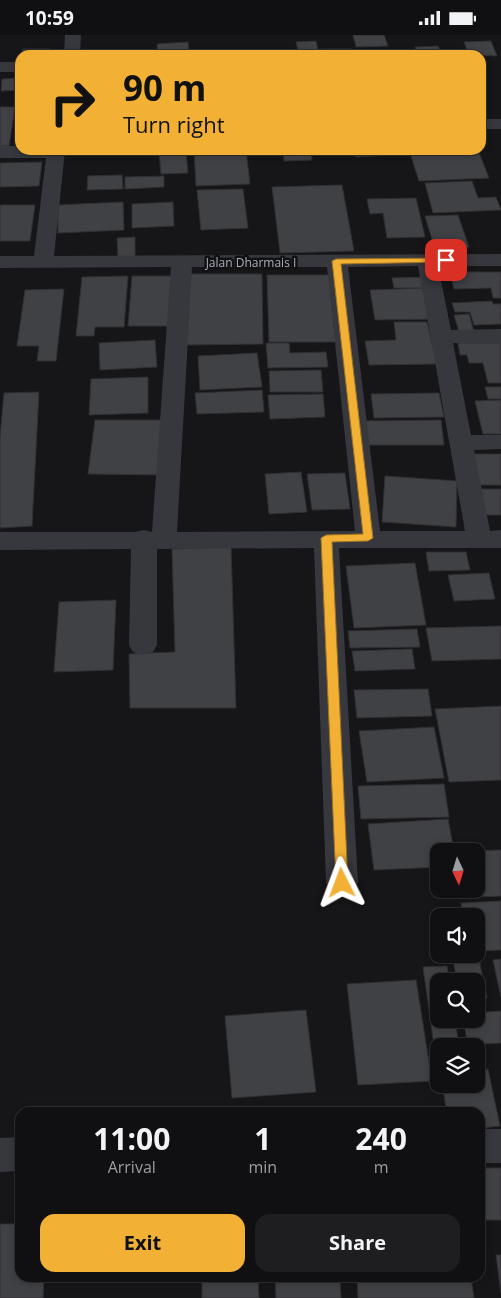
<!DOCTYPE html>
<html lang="en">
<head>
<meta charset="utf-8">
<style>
	:root { --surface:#101012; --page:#1e1e20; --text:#f1f3f6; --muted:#9c9d9f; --line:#303032; --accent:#f2b134 }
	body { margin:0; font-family:"Open Sans",sans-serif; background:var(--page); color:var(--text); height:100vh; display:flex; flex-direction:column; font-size:19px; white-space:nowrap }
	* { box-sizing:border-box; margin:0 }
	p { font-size:16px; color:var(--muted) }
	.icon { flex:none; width:28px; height:28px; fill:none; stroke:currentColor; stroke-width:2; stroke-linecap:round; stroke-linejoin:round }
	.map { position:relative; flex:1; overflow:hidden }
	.details { position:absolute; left:15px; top:1072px; width:470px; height:175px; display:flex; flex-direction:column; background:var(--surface); border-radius:15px; box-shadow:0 2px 8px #0003,0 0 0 1px var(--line) }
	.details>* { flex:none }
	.hud { position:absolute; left:15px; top:15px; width:471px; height:105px; border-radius:15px; box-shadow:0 2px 8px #0003,0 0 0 1px var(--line); background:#f2b134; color:#111; overflow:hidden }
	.needle { width:32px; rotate:176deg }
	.fabs { position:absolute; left:430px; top:808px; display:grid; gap:10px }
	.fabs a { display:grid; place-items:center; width:55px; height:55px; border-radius:10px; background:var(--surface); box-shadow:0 2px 8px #0003,0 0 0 1px var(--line); font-size:25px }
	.pin { position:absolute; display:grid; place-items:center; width:42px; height:42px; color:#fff; margin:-21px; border-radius:10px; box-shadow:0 2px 8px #0006 }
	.me { position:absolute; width:55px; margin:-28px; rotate:357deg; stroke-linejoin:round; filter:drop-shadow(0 0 4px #0008) }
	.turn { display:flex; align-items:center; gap:18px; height:105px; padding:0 25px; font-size:22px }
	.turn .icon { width:65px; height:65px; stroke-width:2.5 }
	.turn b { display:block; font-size:35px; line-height:42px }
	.eta { display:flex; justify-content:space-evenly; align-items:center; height:85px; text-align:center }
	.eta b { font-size:30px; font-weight:700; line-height:35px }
	.button { display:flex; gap:10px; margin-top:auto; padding:10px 25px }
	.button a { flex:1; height:58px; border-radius:15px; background:var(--accent); color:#111; font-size:20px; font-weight:700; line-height:58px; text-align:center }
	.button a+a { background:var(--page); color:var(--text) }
	.status { display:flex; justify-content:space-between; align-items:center; height:35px; padding:0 25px; background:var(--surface); direction:ltr }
	.status svg { height:14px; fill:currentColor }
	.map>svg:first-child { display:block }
</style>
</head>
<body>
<div class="status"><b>10:59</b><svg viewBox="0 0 49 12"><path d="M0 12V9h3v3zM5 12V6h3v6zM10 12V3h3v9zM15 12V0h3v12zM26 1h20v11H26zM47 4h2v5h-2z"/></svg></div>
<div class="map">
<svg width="501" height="1263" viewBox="0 0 501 1263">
	<rect width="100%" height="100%" fill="#161618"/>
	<path fill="#404145" stroke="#303034" d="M353 0H384L388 11 356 12Z
		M316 6 319 18 299 19 296 7Z
		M491 6 497 21 469 20 464 7Z
		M188 7 189 20H158L157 9Z
		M438 11 442 20H419L415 12Z
		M23 14H50L49 20H22Z
		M321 14H352L353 20H321Z
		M20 43V55L1 56 2 44Z
		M0 72H15L9 111H0Z
		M16 85H20V103H14Z
		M194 115H246L250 149 196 151Z
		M283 115H311L312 125 284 126Z
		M355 115H388L389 120 356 122Z
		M409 115H478L489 143 419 146Z
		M186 116 188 138 161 139 159 117Z
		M42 127 39 151 0 152V128Z
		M122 140 123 154 87 155 88 141Z
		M164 141V152L125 154V142Z
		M472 146 478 163 496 162 501 175 433 178 425 148Z
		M342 150 354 216 280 218 272 152Z
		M243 154 248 193 201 195 197 155Z
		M416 163 425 202 387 203 383 178 370 179 367 164Z
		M123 167 124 195 58 198V170Z
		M173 167 174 191 132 193V169Z
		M0 170H35L30 206H0Z
		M458 180 469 212 435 214 425 181Z
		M135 202V223H118L117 203Z
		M450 237H501V263H493L491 253 454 254Z
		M188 239H262L263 309 185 310Z
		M267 240H333L338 307H269Z
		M128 241 124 292H95L94 301H76L82 242Z
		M132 241H175L173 291H128Z
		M426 242 428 253H394L392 243Z
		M428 253 434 284 375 285 370 255Z
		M64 254 56 326H37L39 311H17L25 255Z
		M492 266 493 269H501V289L474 290 470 277H455L452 268Z
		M469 279 474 297H459L454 280Z
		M394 287H427L437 329 369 330 365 306 396 305Z
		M155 305 157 332 100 335 99 308Z
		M266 308H289L290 318 326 317 328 332 268 333Z
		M458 308H501V348H488L483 328H469L467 320H460Z
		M257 318 262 352 200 355 198 321Z
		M321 335 323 357H270L269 336Z
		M148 342V378L89 380 91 344Z
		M485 352H501V364H488Z
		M262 355 264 377 197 379 195 358Z
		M39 357 32 491 0 493V402L4 358Z
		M439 358 444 382 374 383 371 359Z
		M323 359 325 382 270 384 268 360Z
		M501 365V399H483L475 366Z
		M95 385H166L162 440 88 439Z
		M441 385 444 410H364L362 386Z
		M474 419H501V450H479Z
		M301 437 307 477 269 479 265 439Z
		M345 438 350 474 312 475 307 439Z
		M385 441 457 446 456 492 382 487Z
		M479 454H501V480H484Z
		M231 512 236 673H130L129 619 175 617 172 514Z
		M426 517H466L470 535 429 536Z
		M415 528 426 590 354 593 346 531Z
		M489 538 495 564 454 566 448 540Z
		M116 565 113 635 54 637 59 567Z
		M501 591V624L432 626 426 593Z
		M417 594 420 612 350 613 348 596Z
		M412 614 415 634 355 636 352 616Z
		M428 654 432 681 357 683 354 655Z
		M501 671V745L449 747 435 674Z
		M434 692 444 743 367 747 359 696Z
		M444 749 449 782 361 784 358 751Z
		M448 784 454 816H439V832L374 835 368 789Z
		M501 815V861L479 862 476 816H470Z
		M501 866V915L476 916V881H463L461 868Z
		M479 924 487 963H476V946H457L453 925Z
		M501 924V962L493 925Z
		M447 931 449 946H439V984H455L459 1011H439V1018H435L423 932Z
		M416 945 432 1046 358 1050 347 949Z
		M306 975 316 1057 232 1063 225 981Z
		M501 976V1008L468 1010 463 984H476V978Z
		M488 1034 500 1091 480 1093V1078H447L442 1049H476V1035Z
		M480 1133H501V1185H482Z
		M0 1189H20V1242H44L43 1263H0Z
		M496 1220H501V1258Z
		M202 1242H258L259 1263H202Z
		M275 1242H340L341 1263H276Z
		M357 1242H471L474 1263H358Z"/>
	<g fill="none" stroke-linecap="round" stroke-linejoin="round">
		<path fill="#37383d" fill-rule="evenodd" d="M65 0H81L80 20H64Z
			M0 27H20V37H0Z
			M481 84H501V94H481Z
			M0 111H20V115H65L54 221 501 219V231H438L451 295 501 294V308H453L471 400H501V414L474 415 490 496 501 495V513H339L358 848 353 857 342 861 331 857 326 848 314 513 157 514V610L153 617 143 620 133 617 129 610 131 514 0 515V497H135L144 495 152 497 171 232 0 233V221H34L46 123H0ZM418 231 465 496H380L348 232ZM192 232H327L355 496 177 497Z
			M480 1094H501V1128H480Z
			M20 1102V1136L0 1137V1103Z"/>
	</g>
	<path fill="#f2b134" stroke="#9d7322" d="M446 223 450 225 448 227 341 229 373 503 368 506 332 507 348 848 342 853 336 848 321 503 326 500 363 499 332 226 336 224Z"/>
	<g text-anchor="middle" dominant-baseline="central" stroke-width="5" stroke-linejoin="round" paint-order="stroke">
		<g font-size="12" fill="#a8adb8" stroke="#111113">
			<text x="251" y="227">Jalan Dharmais I</text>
		</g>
	</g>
</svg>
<div class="fabs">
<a><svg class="needle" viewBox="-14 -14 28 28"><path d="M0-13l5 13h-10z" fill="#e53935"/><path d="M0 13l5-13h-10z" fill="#9c9d9f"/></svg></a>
<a><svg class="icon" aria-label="sound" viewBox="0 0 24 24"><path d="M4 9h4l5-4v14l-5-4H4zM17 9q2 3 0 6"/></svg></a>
<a><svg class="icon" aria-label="search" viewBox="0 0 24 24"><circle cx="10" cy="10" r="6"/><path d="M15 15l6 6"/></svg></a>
<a><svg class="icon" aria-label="layers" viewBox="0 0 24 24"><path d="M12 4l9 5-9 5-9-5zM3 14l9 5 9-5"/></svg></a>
</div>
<div class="pin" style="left:446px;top:225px;background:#d93025"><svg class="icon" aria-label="arrive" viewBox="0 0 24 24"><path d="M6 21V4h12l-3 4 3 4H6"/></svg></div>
<svg class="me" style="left:342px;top:848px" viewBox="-20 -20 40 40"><path d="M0-17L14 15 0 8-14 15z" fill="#f2b134" stroke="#fff" stroke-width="4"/></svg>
<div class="hud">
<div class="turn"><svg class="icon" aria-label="right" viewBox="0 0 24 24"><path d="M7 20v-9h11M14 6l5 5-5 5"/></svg><div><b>90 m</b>Turn right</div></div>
</div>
<section class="details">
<div class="eta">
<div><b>11:00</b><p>Arrival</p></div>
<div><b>1</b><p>min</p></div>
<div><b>240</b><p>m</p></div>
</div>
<div class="button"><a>Exit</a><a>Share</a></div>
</section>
</div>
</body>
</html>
